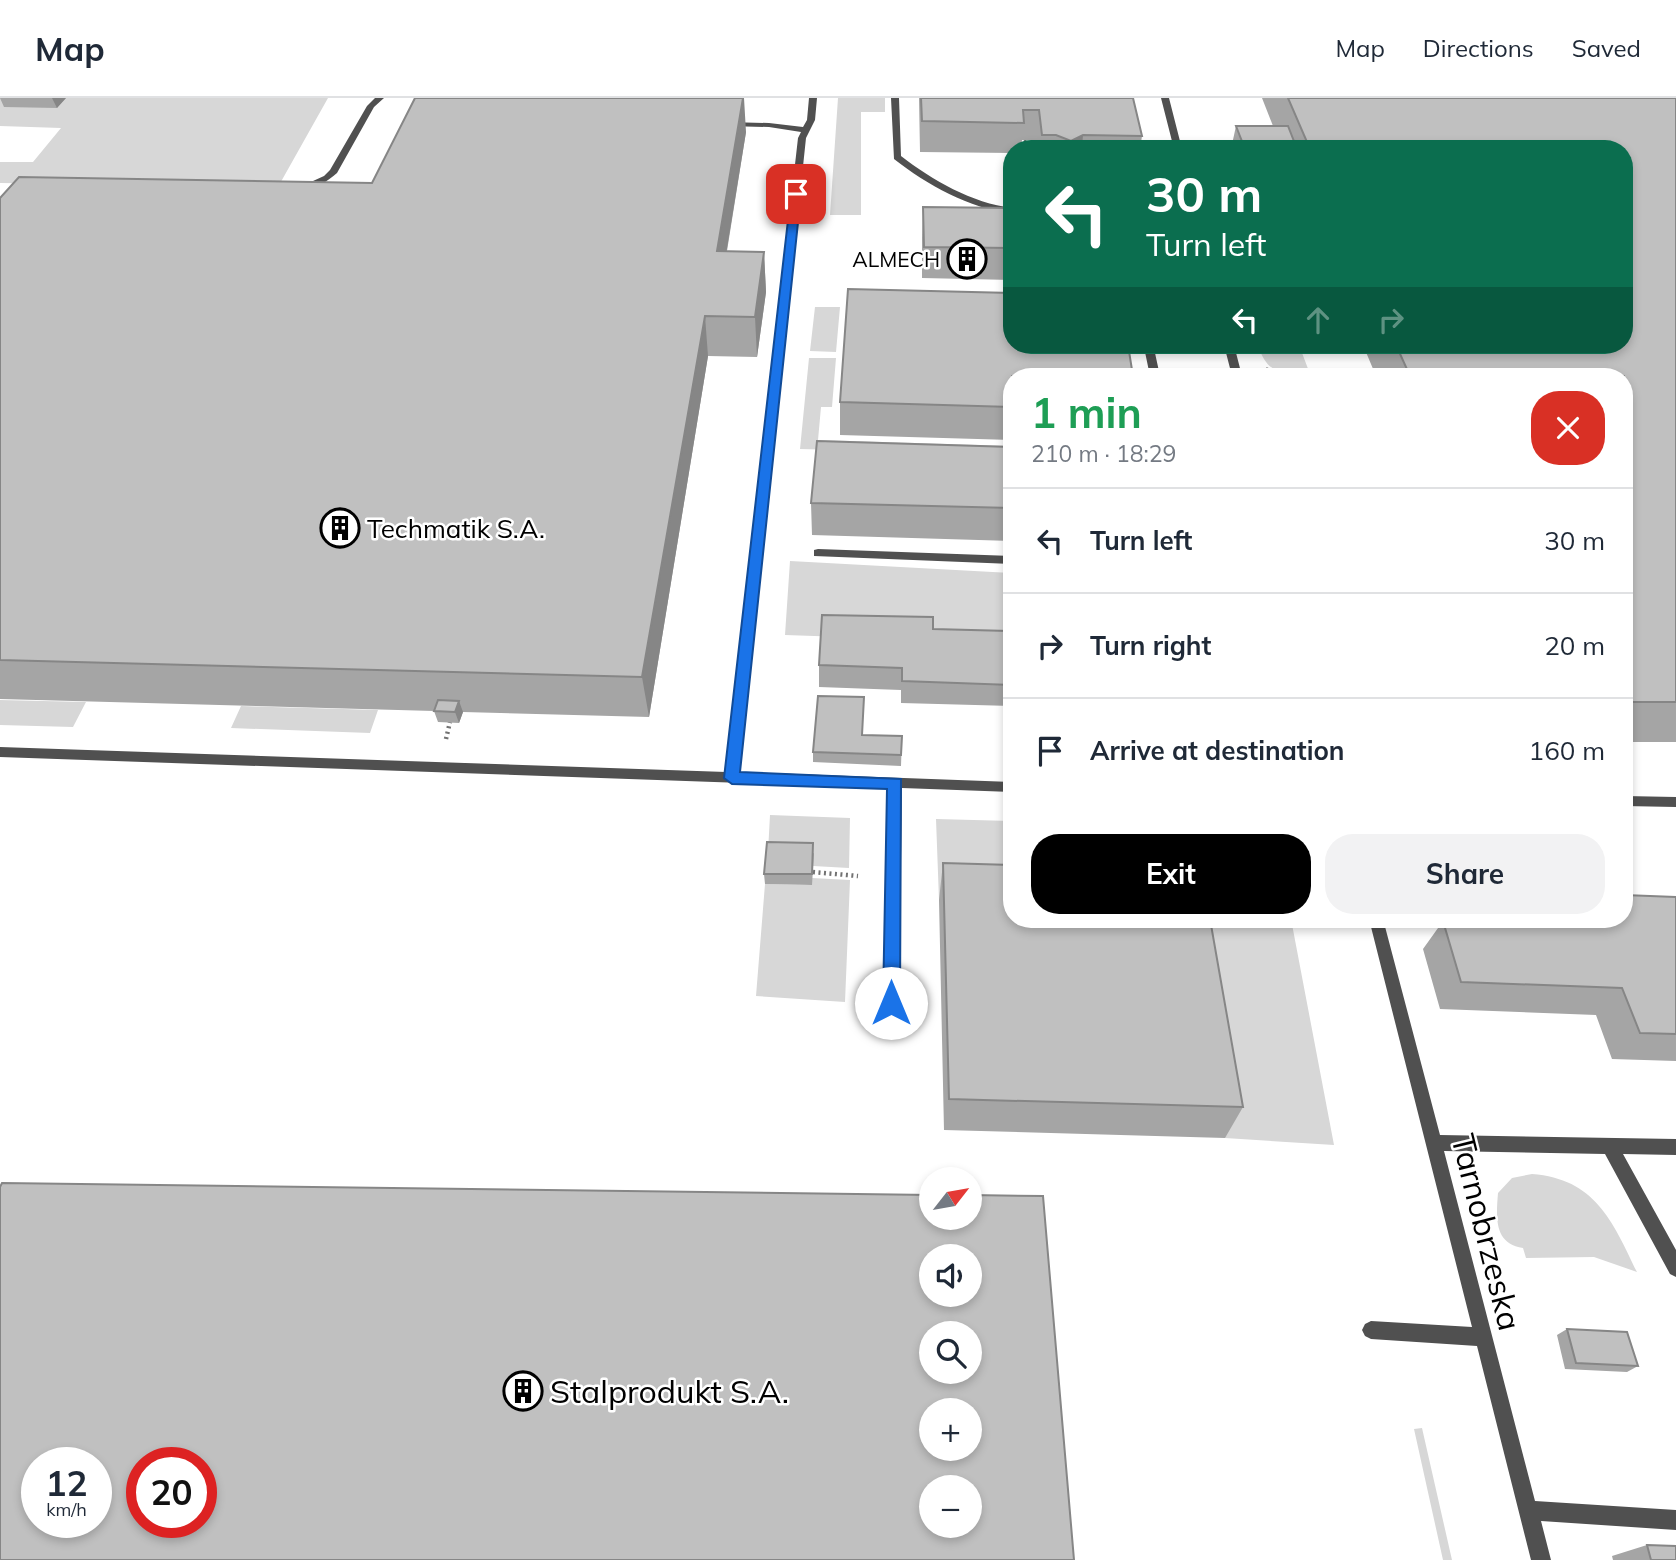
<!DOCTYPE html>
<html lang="en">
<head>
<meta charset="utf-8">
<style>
	:root { --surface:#fff; --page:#f2f2f3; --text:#1f2937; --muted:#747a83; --line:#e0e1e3; --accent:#000 }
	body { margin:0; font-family:Mulish,sans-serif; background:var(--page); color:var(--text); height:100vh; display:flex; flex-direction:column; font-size:26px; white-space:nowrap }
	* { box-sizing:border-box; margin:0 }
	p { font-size:23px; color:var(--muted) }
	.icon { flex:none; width:38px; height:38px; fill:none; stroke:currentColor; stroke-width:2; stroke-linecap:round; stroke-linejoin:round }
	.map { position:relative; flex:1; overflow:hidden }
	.details { position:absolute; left:1003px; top:270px; width:630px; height:560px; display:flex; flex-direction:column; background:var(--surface); border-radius:28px; box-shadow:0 4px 10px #0003 }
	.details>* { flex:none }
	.banner { position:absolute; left:1003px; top:42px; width:630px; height:214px; border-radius:28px; box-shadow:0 4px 10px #0003; background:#0b6e4f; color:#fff; overflow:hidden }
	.needle { width:46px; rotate:59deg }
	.buttons { position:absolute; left:919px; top:1069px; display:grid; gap:14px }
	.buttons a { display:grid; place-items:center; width:63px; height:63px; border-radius:50%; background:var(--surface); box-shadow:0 4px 10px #0003; font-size:35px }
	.speed { position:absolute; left:21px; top:1349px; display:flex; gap:14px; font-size:35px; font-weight:700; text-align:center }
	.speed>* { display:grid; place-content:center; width:91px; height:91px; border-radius:50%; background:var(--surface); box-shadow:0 4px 10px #0003; line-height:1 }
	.speed small { font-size:18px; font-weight:400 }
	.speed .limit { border:10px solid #d22; background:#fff; color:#111 }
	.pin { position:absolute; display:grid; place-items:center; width:60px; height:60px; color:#fff; margin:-30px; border-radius:14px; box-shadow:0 4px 10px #0006 }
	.me { position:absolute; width:77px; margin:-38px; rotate:0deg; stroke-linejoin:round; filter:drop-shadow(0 0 5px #0008) }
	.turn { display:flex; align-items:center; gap:24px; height:147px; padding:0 28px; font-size:32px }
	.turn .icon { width:91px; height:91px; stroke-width:2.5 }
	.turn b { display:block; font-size:49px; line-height:60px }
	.lanes { display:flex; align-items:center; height:66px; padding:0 28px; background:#0003; justify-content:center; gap:35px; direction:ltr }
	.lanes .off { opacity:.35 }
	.round { display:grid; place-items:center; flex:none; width:74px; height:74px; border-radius:28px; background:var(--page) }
	.overview { display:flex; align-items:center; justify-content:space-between; height:119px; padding:0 28px }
	h1 { font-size:42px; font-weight:700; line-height:52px; color:#1e9e55 }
	.cta { display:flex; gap:14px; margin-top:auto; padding:14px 28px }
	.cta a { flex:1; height:80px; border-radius:28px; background:var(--accent); color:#fff; font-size:28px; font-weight:700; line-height:80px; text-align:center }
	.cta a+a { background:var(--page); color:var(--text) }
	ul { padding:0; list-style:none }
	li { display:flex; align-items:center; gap:21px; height:105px; padding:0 28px; border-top:2px solid var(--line) }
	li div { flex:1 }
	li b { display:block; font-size:26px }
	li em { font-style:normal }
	header { display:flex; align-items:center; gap:42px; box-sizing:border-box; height:98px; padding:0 35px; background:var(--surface); border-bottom:2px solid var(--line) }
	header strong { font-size:33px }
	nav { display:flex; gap:38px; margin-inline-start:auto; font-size:24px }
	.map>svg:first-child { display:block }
</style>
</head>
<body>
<header>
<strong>Map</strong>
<nav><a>Map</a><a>Directions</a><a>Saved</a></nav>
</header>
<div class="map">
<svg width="1676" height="1462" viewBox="0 0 1676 1462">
	<rect width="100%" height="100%" fill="#fff"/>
	<path fill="#d7d7d7" d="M0 0 57 10 66 0H328L278 89 0 85V64H33L61 30 0 28Z
		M838 0H885V14H861V117H830Z
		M815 209H840L836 254 810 253Z
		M1258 247H1299L1310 276C1281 276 1267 276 1258 247Z
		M809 260H836L832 309H821L818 342 1011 348 1012 356 800 351Z
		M790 463 1011 475V555L902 541 785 537Z
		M0 602 86 604 73 629 0 627Z
		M241 608 378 612 370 635 231 630Z
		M770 717 850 720 849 770 813 768 768 754Z
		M936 721 1011 723V804L939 802Z
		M812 780 850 782 845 904 756 898 765 786 811 787Z
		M1189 821H1291L1334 1047 1225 1040Z
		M1532 1076C1595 1081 1612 1122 1637 1174L1594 1159 1526 1160 1523 1150C1494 1146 1496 1120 1498 1095L1512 1080Z
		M1422 1330 1452 1462H1443L1414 1331Z"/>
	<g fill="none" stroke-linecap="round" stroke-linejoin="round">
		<path stroke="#727272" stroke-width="2.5" stroke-dasharray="1 2.5" stroke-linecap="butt" d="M1025 42 1026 51"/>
		<path stroke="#727272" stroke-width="3.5" stroke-dasharray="2 2.5" stroke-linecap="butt" d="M1266 271 1299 278"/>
		<path stroke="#727272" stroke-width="4.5" stroke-dasharray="2 3.5" stroke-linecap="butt" d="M446 641 450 624
			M813 774 858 778"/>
		<path fill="#505050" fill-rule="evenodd" d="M375 0H384L374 9 337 75C328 83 314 92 302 92V88L324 78 330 72 367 8Z
			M809 0H817L815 22 806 40 739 674 1012 684V694L902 690 899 905 896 910 891 912 886 910 883 905 888 690 0 659V649L726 674 798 40 801 34 769 29 727 28 723 26 727 24 769 25 803 29 807 22Z
			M891 0H899L901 58C932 82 972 105 1012 110V116C969 110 927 87 894 61Z
			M1161 0H1169L1182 51H1174Z
			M1152 247H1162L1155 255 1160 278H1150L1145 254Z
			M1224 247H1234L1242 278H1232Z
			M818 451 1012 458V466L814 458V452Z
			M1624 698 1676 699V709L1624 708Z
			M1369 821H1383L1440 1037 1676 1041V1057L1623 1056 1676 1152V1179L1670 1176 1605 1056 1444 1053 1535 1403 1676 1412V1432L1541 1423 1551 1462H1531L1477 1248 1371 1241 1365 1238 1362 1232 1365 1226 1371 1223 1472 1229Z"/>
	</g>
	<path fill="#a5a5a5" d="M0 0H66L57 10 4 9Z
		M919 0H1133L1142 38 1140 51H1036L1035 42H1022L1021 51H1012V55L920 54Z
		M1262 0H1676V644H1624V278H1376L1363 247H1624V51H1231L1236 28H1273Z
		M746 34 727 153 764 154 766 194 757 259 708 258 649 619 463 614 459 625 438 624 434 613 0 601V100L372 85Z
		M923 109 1012 110V182L922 180V140Z
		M1012 278V342L840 337V304Z
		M1012 349V443L812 437 811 405Z
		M1010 523H1012V608L901 605V592L819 589V567L933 531 1009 533Z
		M863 637 902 638 901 668 813 664V654Z
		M814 755 812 787 765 786 764 776Z
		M943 765 1243 1009 1225 1040 944 1032 939 802Z
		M1676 799V963L1612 961 1596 917 1440 911 1423 851 1443 823 1563 826 1562 824 1565 821H1624Z
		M1567 1231 1638 1268 1627 1274 1565 1271 1557 1237Z
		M1647 1447 1676 1462H1613L1612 1458Z"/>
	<path fill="#868686" d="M52 0H66L57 10Z
		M743 0H744L746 34 720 193 717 153Z
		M1083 37 1082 51H1070L1071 43Z
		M764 154 766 194 757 259 755 219Z
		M705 218 708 258 649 619 642 579Z
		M459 603 463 614 459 625 455 614Z"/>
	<path fill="#c0c0c0" stroke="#868686" stroke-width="2" fill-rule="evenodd" d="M415 0H743L717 153 764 154 755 219 705 218 642 579 0 562V100L19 79 372 85Z
		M921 0H1133L1142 38 1083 37 1071 43 1056 37H1042L1039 12H1023L1024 25 922 23Z
		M1288 0H1676V604H1624V278H1410L1396 247H1624V51H1310Z
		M1236 28H1288L1297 51H1245Z
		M923 109 1012 110V150L924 149Z
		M848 191 1012 195V247H1128L1133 278H1012V309L840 304Z
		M817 343 1012 349V410L811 405Z
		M822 517 933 519V531L1009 533 1012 587 902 583V570L819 567Z
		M818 598 864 599 862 637 902 638 901 657 813 654Z
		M438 602 459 603 455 614 434 613Z
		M767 744 813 745 812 776H764Z
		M943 765 1012 767V821H1210L1243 1009 949 1001Z
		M1624 797 1676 799V936L1640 935 1622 890 1461 884 1443 823 1598 827 1596 821H1624Z
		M2 1085 931 1097V1120H970V1097L1043 1098 1074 1462H0V1089ZM931 1158H970V1197H931ZM931 1236H970V1274H931ZM931 1312H970V1351H931ZM37 1365H96V1424H37ZM142 1365H201V1424H142ZM931 1390H970V1428H931Z
		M1567 1231 1627 1234 1638 1268 1576 1265Z
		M1647 1447 1676 1448V1462H1651Z"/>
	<path fill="#1a73e8" stroke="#114b97" stroke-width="2" d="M796 93 801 96 740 674 901 681 900 905 891 913 883 905 887 691 732 686 724 680 791 96Z"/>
	<defs>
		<g id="building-ring" transform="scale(2.0125)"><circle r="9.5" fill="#fff" stroke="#000" stroke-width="1.5"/><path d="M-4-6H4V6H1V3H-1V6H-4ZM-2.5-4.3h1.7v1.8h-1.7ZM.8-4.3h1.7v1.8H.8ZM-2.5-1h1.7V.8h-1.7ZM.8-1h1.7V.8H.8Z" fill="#000"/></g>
	</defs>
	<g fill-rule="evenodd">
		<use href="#building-ring" x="967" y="161"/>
		<use href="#building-ring" x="340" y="430"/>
		<use href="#building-ring" x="523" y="1293"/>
	</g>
	<g text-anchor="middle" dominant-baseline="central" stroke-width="5" stroke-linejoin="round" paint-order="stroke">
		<g font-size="21" fill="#000" stroke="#fff" text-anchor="end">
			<text x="940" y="161">ALMECH</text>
		</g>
		<g font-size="26" fill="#000" stroke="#fff" text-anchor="start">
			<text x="367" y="430">Techmatik S.A.</text>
		</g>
		<g font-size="32" fill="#000" stroke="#fff">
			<text transform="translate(1487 1134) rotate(76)">Tarnobrzeska</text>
		</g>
		<g font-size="32" fill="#000" stroke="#fff" text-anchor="start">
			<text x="550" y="1293">Stalprodukt S.A.</text>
		</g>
	</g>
</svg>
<div class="buttons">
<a><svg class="needle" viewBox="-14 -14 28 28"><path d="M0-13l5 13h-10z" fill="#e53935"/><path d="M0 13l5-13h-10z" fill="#747a83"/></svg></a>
<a><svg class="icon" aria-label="sound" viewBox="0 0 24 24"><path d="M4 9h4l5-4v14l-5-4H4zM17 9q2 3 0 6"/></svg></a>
<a><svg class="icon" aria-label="search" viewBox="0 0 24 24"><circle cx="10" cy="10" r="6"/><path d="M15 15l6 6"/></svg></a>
<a>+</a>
<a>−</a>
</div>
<div class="speed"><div>12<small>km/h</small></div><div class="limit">20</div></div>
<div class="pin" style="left:796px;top:96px;background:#d93025"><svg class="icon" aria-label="arrive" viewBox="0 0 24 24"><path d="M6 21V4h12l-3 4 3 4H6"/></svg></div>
<svg class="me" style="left:891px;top:905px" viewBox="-20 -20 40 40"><circle r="19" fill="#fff"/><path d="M0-13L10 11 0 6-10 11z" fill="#1a73e8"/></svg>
<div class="banner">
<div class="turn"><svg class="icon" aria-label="left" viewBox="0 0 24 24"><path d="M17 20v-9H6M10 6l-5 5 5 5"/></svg><div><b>30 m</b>Turn left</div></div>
<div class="lanes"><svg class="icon" aria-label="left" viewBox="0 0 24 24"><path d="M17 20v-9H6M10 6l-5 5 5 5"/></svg><svg class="icon off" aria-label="ahead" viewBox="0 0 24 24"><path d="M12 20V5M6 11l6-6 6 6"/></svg><svg class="icon off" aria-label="right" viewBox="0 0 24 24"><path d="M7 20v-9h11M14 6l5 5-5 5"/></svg></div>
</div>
<section class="details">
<div class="overview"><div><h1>1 min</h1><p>210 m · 18:29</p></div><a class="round" style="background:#d93025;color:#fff"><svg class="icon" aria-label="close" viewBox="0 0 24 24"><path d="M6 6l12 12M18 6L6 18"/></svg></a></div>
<ul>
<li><svg class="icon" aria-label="left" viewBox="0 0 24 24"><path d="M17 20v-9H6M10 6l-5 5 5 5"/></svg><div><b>Turn left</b></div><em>30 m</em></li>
<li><svg class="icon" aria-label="right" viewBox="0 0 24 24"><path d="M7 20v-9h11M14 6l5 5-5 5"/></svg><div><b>Turn right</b></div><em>20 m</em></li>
<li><svg class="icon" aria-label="arrive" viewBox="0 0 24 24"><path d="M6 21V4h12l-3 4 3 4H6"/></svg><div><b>Arrive at destination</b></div><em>160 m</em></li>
</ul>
<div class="cta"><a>Exit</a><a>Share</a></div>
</section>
</div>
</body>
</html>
